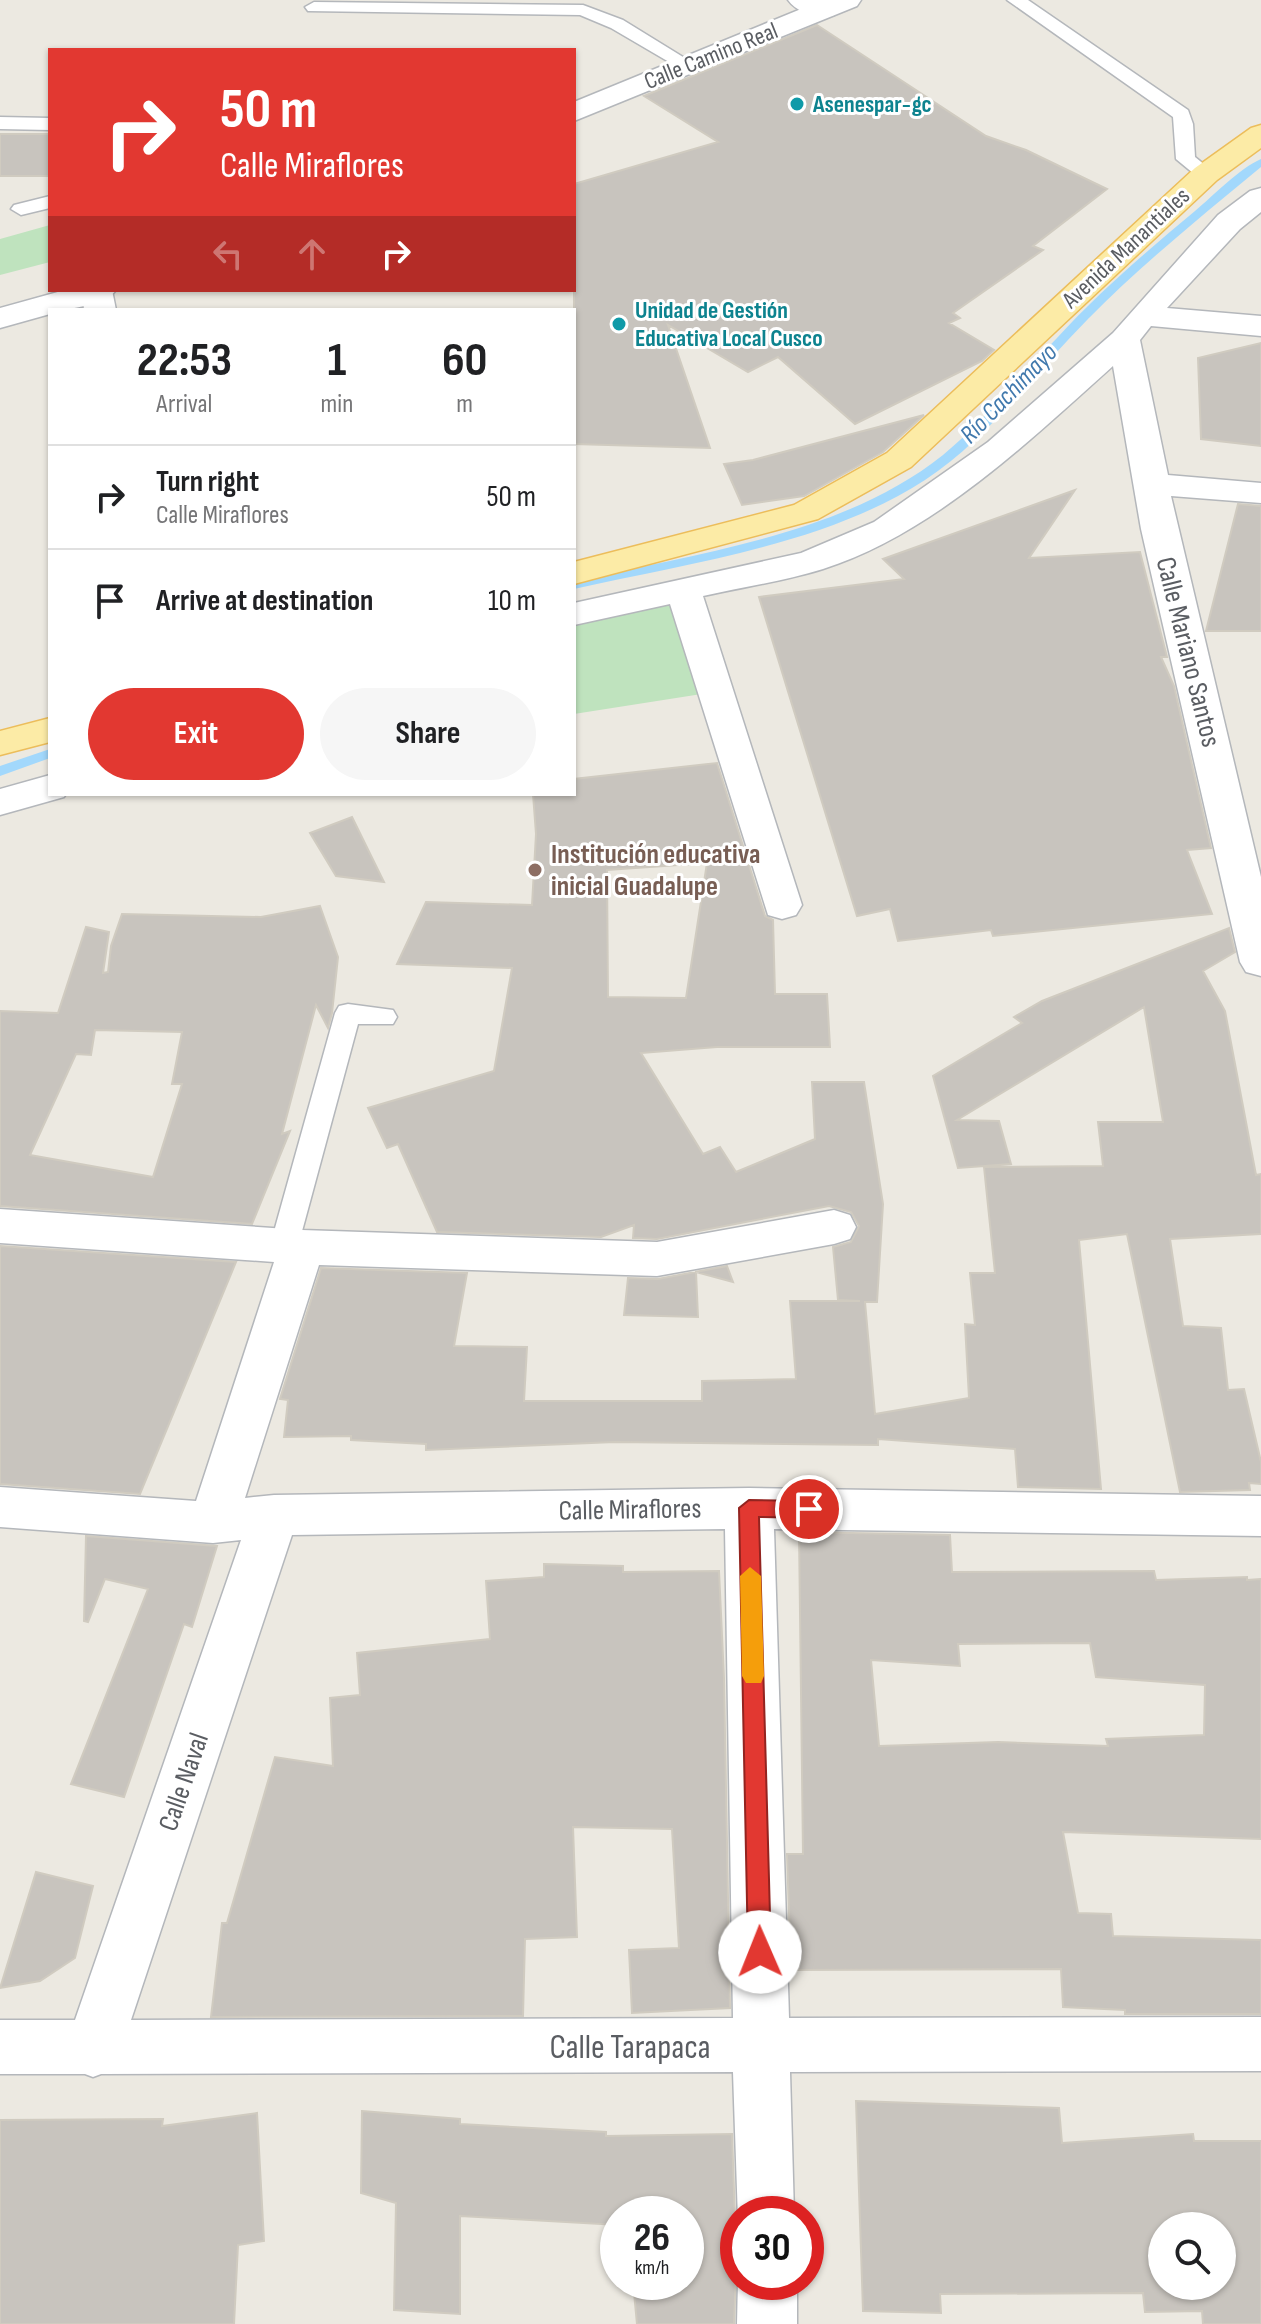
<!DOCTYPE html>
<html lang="en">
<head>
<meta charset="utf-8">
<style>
	:root { --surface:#fff; --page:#f6f6f6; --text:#202124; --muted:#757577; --line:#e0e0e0; --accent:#e23831 }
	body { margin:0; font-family:"Sofia Sans Condensed",sans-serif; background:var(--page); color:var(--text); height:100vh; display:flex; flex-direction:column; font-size:30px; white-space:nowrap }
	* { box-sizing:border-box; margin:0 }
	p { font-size:26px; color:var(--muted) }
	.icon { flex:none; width:44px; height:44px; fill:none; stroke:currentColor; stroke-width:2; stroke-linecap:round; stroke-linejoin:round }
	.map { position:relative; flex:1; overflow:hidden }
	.panel { position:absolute; left:48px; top:308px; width:528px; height:488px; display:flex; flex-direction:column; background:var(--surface); border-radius:0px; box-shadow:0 2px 6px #0004 }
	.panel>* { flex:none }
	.guide { position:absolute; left:48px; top:48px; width:528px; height:244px; border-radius:0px; box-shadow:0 2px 6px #0004; background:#e23831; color:#fff; overflow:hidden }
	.tools { position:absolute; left:1148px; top:2212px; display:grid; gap:16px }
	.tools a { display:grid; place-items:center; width:88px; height:88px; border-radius:50%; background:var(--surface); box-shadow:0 2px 6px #0004; font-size:40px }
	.speed { position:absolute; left:600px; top:2196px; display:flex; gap:16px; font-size:40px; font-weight:700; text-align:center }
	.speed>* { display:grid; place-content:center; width:104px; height:104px; border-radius:50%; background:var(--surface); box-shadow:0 2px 6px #0004; line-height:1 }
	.speed small { font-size:20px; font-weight:400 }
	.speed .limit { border:12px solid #d22; background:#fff; color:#111 }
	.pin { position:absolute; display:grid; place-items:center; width:68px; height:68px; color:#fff; margin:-34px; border:4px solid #fff; border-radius:50%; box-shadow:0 2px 8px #0007 }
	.me { position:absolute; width:88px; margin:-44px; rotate:359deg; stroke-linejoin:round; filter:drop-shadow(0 0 6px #0008) }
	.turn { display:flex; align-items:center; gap:28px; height:168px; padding:0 40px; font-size:36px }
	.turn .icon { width:104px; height:104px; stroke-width:2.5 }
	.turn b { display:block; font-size:56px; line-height:68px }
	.lanes { display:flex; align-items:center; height:76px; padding:0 40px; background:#0003; justify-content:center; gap:40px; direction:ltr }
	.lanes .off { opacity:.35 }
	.eta { display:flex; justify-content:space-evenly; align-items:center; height:136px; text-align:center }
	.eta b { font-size:48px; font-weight:700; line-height:56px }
	.cta { display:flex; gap:16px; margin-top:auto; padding:16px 40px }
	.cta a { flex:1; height:92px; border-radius:48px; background:var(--accent); color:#fff; font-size:32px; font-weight:700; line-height:92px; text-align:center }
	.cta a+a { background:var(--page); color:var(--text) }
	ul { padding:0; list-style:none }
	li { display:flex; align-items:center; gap:24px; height:104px; padding:0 40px; border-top:2px solid var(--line) }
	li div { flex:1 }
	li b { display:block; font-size:30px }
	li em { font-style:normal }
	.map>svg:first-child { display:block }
</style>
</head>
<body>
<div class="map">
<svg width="1261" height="2324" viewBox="0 0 1261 2324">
	<rect width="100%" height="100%" fill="#ece9e1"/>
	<path fill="#bfe3be" d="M50 225V262L0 275V239Z
		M680 597 708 693 574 714V615Z"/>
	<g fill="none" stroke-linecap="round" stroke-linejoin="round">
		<path fill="#a2d8fc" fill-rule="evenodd" d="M1261 159V167C1202 216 1142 264 1088 319 1034 373 989 438 925 480 825 545 689 563 574 589V581C695 554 843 535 943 455 985 420 1019 377 1057 338 1099 292 1147 251 1195 211 1213 196 1240 168 1261 159Z
			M50 749V758L0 776V766Z"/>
	</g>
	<path fill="#c8c4be" stroke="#d0cbc0" stroke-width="2" fill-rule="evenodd" d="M817 25 986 136 1026 150 1107 189 1033 246 1043 250 953 313 960 318 949 323 994 350 982 361 855 424 778 357 748 372 668 325 710 448 574 444V184L718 142 644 96Z
		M0 134H50V176H0Z
		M1261 343V446L1201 439 1198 358Z
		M924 415 883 452 804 496 742 505 724 464 753 460Z
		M1075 490 1029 558 1140 552 1167 657H1161L1174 686 1211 848 1187 850 1212 914 993 936 991 930 898 941 890 909 857 916 759 597 904 579 883 559Z
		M1238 504 1261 506V631H1206Z
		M717 763 765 916 773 920 775 994H827L830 1047H717L641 1053 703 1154 720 1147 736 1172 815 1139 812 1082H864L883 1204 877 1302H865L875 1414 969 1398 965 1324 975 1325 970 1273H995L984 1167 1103 1166 1098 1122H1163L1144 1007 957 1120 999 1121 1011 1164 958 1168 933 1076 1022 1023 1014 1017 1042 1001 1229 928 1235 952 1203 971 1225 1011 1256 1175 1261 1174V1234L1170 1239 1183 1326 1221 1328 1228 1390 1244 1389 1261 1462V1484L1249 1483 1250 1490 1180 1492 1127 1234 1079 1240 1101 1489 1018 1487 1015 1449 878 1439V1445L615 1442 426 1450V1444L351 1440V1436L284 1437 288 1400 280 1399 321 1268 467 1273 454 1346 527 1347 524 1401H702V1381L796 1379 790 1301H860L838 1300 833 1247 851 1242 859 1226 851 1212 829 1206 657 1239 633 1238 634 1225 601 1237 437 1232 398 1144 387 1148 368 1108 494 1071 512 968 397 964 426 902 532 905 536 834 533 794H574V779ZM707 863 686 998 608 997 607 870Z
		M352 817 384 882 336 876 310 833Z
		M320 906 338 957 332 1013 328 1028 316 1005 282 1134 290 1131 252 1224 0 1206V1011L58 1013 86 927 109 932 103 973 108 972 111 946 122 914 261 917ZM95 1030 182 1032 172 1084H182L153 1177 30 1155 76 1054 91 1055Z
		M0 1246 236 1262 140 1494 0 1484Z
		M727 1266 733 1282 696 1272 698 1317 624 1315 628 1278 658 1279Z
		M799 1532 950 1535 952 1572 1154 1571 1156 1580 1247 1577V1580L1261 1579V1839L1063 1832 1078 1913 1111 1914 1113 1936 1261 1940V2014H1125V2010L1063 2007 1061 1969 791 1970 787 1854H803ZM1090 1643 1096 1677 1205 1685 1204 1735 1106 1739 1108 1746 998 1742 879 1746 871 1660 960 1666 958 1644Z
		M86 1536 217 1546 192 1627 184 1624 124 1797 71 1784 148 1589 105 1579 88 1622 84 1621Z
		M544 1564 623 1566V1572L719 1571 724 1678 730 2008 632 2013 629 1950 679 1948 672 1829 573 1827 577 1937 525 1939 523 2016 211 2017 222 1923H227L275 1757 333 1766 330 1698 360 1695 357 1653 490 1639 486 1581 544 1577Z
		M36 1872 93 1886 75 1958 40 1981 0 1988Z
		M856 2101 1059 2108 1062 2143 1193 2134 1194 2141H1261V2324H1203L1202 2311 1145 2312 1143 2293 940 2294 941 2313 863 2311ZM1162 2226H1222V2286H1162Z
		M362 2111 460 2119V2124L606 2132V2136L732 2134 735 2220 738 2223 734 2324H637L633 2282H686V2214H618V2225L460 2216V2314L394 2310 396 2203 361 2193Z
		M257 2113 264 2241 238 2245 234 2324H0V2120L163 2119 162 2126Z"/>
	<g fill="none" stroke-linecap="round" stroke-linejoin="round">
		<g stroke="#b4b7bb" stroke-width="3">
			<path id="service" d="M1007 0H1028L1188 110 1193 124 1195 157 1216 174 1213 178H1199L1176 159 1173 117Z
				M314 2 583 5 623 20 696 65 687 70 681 69 611 28 580 15 308 11 305 7Z
				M0 117 50 118V130L0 129Z
				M50 196V208L21 215 11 209 14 205Z
				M348 1004 393 1010 397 1017 393 1024H358L298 1246 294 1254 284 1257 274 1254 270 1246 335 1013 339 1006Z"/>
		</g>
		<g stroke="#b4b7bb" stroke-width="3">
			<path id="minor" d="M788 0H826L838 9 834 15C819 19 797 13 788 0Z
				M1261 188V212L1240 229 1167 308 1261 316V336L1151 326 1140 340 1168 475 1261 483V503L1171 496 1261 877V976L1246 972 1240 962 1141 529 1113 366C1029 441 933 534 823 569 785 581 743 587 703 596L802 905 796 915 782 919 768 915 670 604 574 625V603L801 553 874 522 988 442 1113 333 1218 215 1250 191Z
				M82 290H112L116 310H84Z
				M50 775V794H66L64 797 0 815V789Z
				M0 1209 302 1230 657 1242 834 1210 850 1215 856 1227 850 1239 834 1244 657 1276 319 1265 245 1498 274 1495 749 1488 1261 1496V1536L774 1529 789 2018 1261 2017V2071L790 2072 794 2214H738V2220L733 2072 101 2074 93 2077 85 2074H0V2020H75L241 1540 213 1543 0 1527V1487L196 1501 274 1262 0 1243ZM725 1529 733 2018 131 2020 292 1535Z
				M738 2280 797 2282V2324H737Z"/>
		</g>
		<g stroke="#b4b7bb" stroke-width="3">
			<path id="tertiary" d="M823 0H861L857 6 574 121V102Z
				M65 290H116C105 305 68 310 50 310V314L0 328V308Z"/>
		</g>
		<g stroke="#ecbd5b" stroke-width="3">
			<path id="primary" d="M1261 125V148L1217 180 911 467 818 519 574 584V562L794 505 887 453 1195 168 1251 128Z
				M50 718V742L0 755V731Z"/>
		</g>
		<use href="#service" fill="#fff" fill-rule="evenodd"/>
		<use href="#minor" fill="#fff" fill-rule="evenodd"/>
		<use href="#tertiary" fill="#fff" fill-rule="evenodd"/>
		<use href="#primary" fill="#fceba6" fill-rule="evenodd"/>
	</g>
	<path fill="#e23831" stroke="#932420" stroke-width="2" d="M749 1500 809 1501 819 1509 809 1518 759 1517 771 1952 768 1959 760 1962 752 1959 748 1952 739 1508Z"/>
	<path fill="#f59e0b" d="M750 1567 761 1576 764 1676 761 1683H746L742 1676 740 1576Z"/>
	<g fill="#0f9aa8" stroke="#fff" stroke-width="3">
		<circle cx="797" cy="104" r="8"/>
		<circle cx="619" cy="324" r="8"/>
	</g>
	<circle fill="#8d6e63" stroke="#fff" stroke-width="3" cx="535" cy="870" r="8"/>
	<g text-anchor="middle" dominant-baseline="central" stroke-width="6" stroke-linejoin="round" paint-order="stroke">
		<g font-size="24" fill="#5a5d62" stroke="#fff">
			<text transform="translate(711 56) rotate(-22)">Calle Camino Real</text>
			<text transform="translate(1126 248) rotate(-43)">Avenida Manantiales</text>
		</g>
		<g font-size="24" font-weight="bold" fill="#0d838f" stroke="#fff" text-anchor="start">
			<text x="813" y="104">Asenespar-gc</text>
			<text x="635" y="310">Unidad de Gestión<tspan x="635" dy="28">Educativa Local Cusco</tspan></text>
		</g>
		<g font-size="26" font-style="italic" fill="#4179ad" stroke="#fff">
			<text transform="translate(1009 394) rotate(-46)">Río Cachimayo</text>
		</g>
		<g font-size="28" fill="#5a5d62" stroke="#fff">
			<text transform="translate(1188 652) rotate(76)">Calle Mariano Santos</text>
			<text transform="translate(630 1510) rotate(-1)">Calle Miraflores</text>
			<text transform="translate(184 1782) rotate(-71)">Calle Naval</text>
		</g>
		<g font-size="28" font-weight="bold" fill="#785e54" stroke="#fff" text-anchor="start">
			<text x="551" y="854">Institución educativa<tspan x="551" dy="32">inicial Guadalupe</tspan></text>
		</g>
		<g font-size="34" fill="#5a5d62" stroke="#fff">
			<text x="630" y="2047">Calle Tarapaca</text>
		</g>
	</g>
</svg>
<div class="tools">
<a><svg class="icon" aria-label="search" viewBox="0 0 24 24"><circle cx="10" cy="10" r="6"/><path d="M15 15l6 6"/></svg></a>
</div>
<div class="speed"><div>26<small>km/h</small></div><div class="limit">30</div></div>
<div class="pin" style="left:809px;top:1509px;background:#d93025"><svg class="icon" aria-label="arrive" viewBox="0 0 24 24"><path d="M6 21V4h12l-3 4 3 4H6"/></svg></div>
<svg class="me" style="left:760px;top:1952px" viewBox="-20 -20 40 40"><circle r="19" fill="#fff"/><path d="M0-13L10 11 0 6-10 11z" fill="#e23831"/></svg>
<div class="guide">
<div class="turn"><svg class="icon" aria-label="right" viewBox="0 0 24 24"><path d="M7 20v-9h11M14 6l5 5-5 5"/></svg><div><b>50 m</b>Calle Miraflores</div></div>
<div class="lanes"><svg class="icon off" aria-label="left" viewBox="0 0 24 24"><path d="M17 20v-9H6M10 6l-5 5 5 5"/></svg><svg class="icon off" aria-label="ahead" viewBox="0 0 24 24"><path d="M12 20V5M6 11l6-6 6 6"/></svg><svg class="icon" aria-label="right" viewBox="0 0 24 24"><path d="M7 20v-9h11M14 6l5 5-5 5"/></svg></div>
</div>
<section class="panel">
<div class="eta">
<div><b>22:53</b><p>Arrival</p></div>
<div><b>1</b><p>min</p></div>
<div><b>60</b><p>m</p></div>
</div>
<ul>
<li><svg class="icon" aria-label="right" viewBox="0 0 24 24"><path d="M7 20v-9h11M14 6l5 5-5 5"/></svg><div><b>Turn right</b><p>Calle Miraflores</p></div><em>50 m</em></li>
<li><svg class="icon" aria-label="arrive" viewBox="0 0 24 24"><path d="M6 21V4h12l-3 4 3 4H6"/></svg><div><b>Arrive at destination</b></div><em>10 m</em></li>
</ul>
<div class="cta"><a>Exit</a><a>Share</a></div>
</section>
</div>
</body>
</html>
